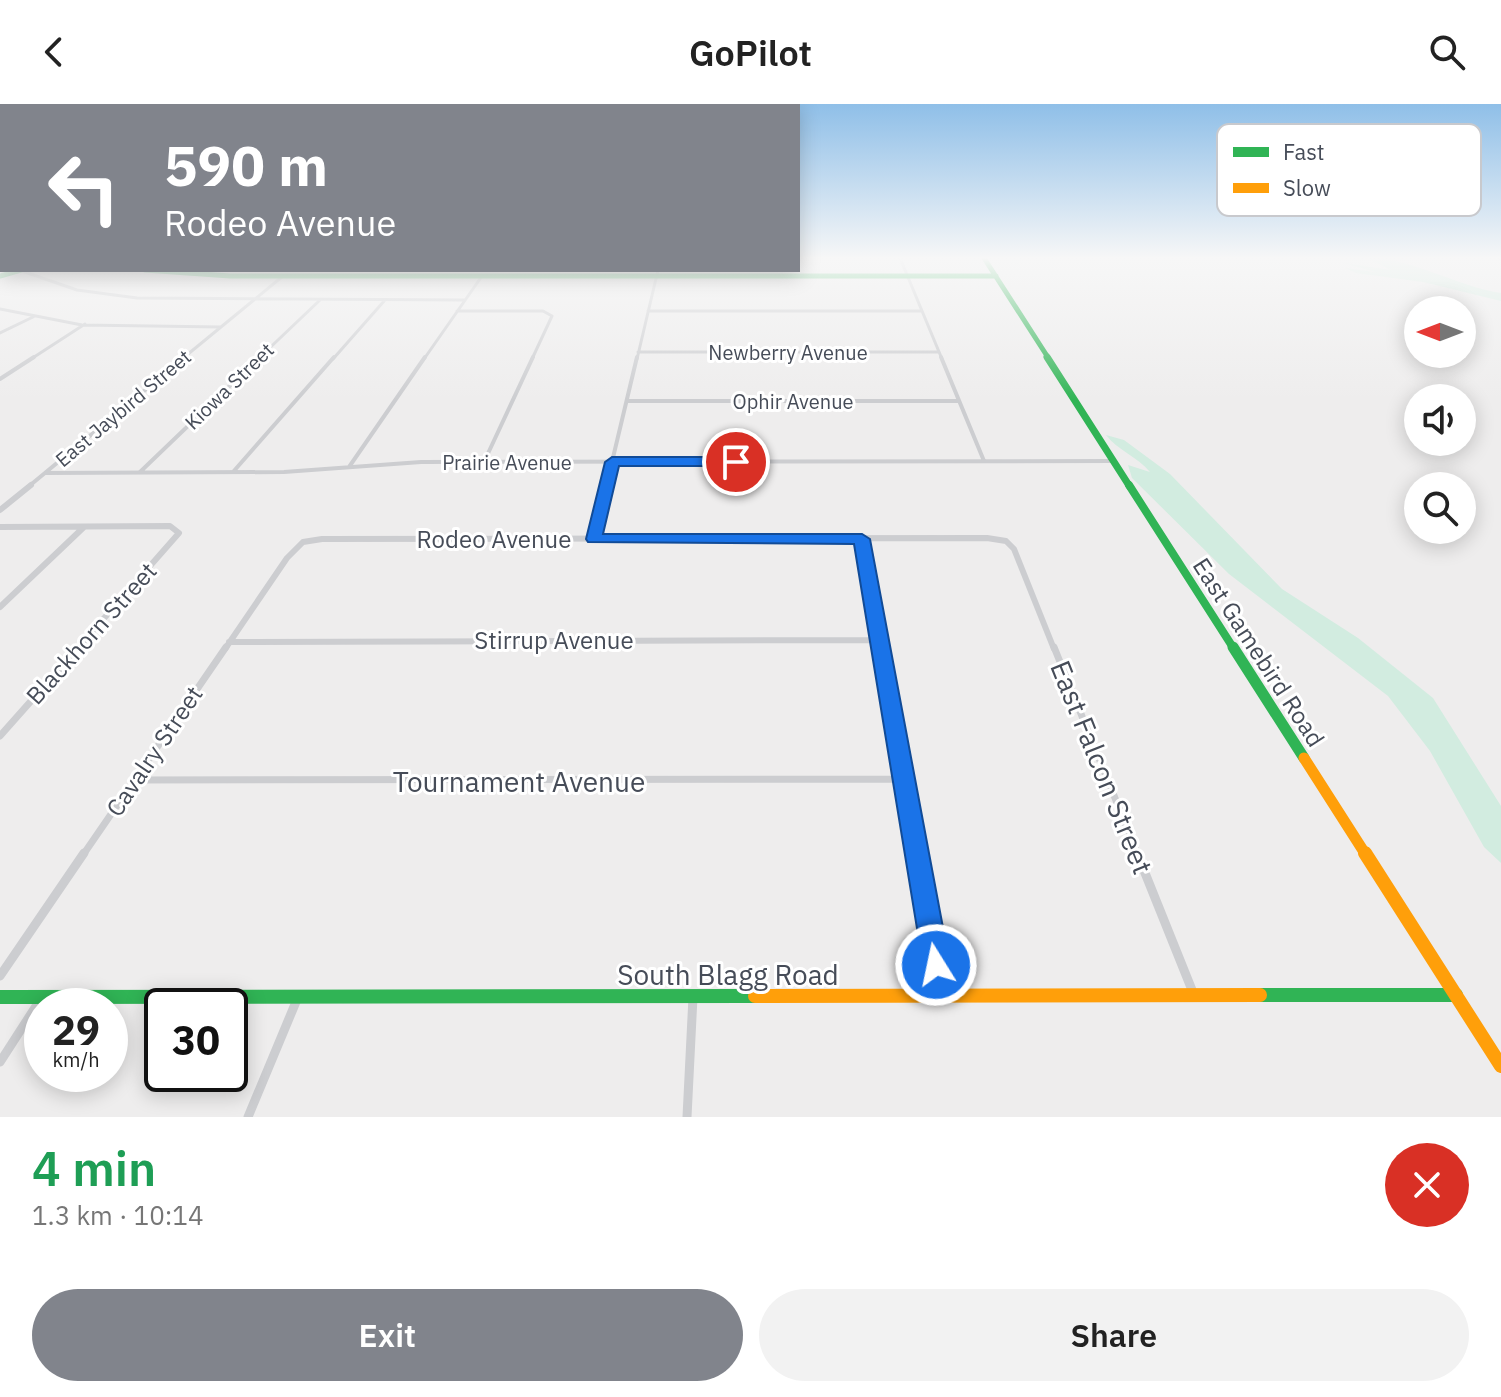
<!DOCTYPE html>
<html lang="en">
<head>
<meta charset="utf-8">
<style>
	:root { --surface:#fff; --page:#f2f2f2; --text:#222; --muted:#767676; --accent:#81848c }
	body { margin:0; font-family:"IBM Plex Sans",sans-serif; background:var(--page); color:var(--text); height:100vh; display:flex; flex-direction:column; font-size:30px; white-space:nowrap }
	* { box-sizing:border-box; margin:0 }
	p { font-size:26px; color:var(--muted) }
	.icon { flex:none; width:44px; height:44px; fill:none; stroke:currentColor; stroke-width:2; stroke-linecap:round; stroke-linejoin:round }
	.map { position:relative; height:1013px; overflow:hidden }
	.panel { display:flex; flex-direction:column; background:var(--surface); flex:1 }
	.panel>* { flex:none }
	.top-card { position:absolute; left:0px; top:0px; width:800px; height:168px; box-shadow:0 4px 20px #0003; background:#81848c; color:#fff; overflow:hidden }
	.needle { width:52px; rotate:270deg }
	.controls { position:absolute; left:1404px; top:192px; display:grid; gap:16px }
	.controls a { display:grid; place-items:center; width:72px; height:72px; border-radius:50%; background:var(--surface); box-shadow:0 4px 20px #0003; font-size:40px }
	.speed { position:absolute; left:24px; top:884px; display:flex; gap:16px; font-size:40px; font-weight:700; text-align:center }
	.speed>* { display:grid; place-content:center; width:104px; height:104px; border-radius:50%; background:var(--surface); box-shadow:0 4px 20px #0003; line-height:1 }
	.speed small { font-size:20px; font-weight:400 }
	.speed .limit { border:4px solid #111; border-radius:12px; background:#fff; color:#111 }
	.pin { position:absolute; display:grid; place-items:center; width:68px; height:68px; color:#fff; margin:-34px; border:4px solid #fff; border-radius:50%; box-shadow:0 2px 8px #0007 }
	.me { position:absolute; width:88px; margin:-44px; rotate:350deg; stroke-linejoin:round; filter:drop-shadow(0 0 6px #0008) }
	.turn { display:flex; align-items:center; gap:28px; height:168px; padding:0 32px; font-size:36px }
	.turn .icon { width:104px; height:104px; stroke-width:2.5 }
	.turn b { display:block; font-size:56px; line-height:68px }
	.round { display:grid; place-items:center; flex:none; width:84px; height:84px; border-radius:42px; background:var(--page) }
	.head { display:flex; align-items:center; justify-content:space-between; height:136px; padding:0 32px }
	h1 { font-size:48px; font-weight:600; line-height:60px; color:#1e9e55 }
	.button { display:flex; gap:16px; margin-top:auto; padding:16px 32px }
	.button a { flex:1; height:92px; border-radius:48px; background:var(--accent); color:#fff; font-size:32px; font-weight:600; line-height:92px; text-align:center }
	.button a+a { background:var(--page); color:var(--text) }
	header { display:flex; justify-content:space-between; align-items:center; height:104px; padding:0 32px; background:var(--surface); font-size:36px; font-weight:600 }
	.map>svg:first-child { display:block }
</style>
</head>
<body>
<header><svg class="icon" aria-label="back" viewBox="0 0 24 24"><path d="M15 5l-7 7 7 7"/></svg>GoPilot<svg class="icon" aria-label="search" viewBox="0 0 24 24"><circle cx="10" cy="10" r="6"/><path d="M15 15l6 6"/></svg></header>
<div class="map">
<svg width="1501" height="1013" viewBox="0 0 1501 1013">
	<rect width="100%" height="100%" fill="#eeeded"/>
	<path fill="#d2ece0" d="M1367 154C1414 154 1455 182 1501 189V197L1423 178 1356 169 1345 164 1375 168 1344 159 1391 166Z
		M1106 331 1124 336 1170 370 1282 485 1358 534 1433 594 1501 702V759L1484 743 1430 647 1388 592 1229 470 1132 374 1128 361 1150 368C1138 353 1117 346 1106 331Z"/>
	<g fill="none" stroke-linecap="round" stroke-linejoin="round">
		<path stroke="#cccdd0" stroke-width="3" d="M900 154 942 255
			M1497 154 1501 156
			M19 166 77 186 137 194 465 196
			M0 205 82 221 221 223
			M457 207H543L552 212 532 255
			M648 207H922
			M0 229 33 213
			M638 248H939
			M31 255 85 220
			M182 255 283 172
			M258 255 320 196
			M333 255 385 196
			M424 255 482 172
			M637 255 658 166"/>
		<path stroke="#cccdd0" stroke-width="4" d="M941 253 984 357
			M0 275 34 253
			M627 297H959
			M484 358 533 253
			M349 363 425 253
			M140 368 260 253
			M233 368 334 253
			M45 369 284 368 421 358 1114 357
			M28 383 185 253
			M606 383 637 253"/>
		<path stroke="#cccdd0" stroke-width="6" d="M0 406 31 381
			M0 423 170 422 179 429 77 545
			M594 435 607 381
			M862 435 881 545
			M0 503 84 423
			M229 538 879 536
			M225 545 287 454 303 438 322 435 987 434 1006 437 1014 445 1054 545"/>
		<path stroke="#cccdd0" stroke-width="7" d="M881 543 917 751
			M1054 543 1138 751
			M0 632 79 543
			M134 676 903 675
			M83 751 226 543"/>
		<path stroke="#cccdd0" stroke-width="9" d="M917 749 942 892
			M1137 749 1194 891
			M0 872 84 749
			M0 958 40 896
			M248 1013 298 893
			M687 1013 693 893"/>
		<path stroke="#30b455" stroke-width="5" d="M984 154 1049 255
			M145 166 230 172H996
			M0 172 21 166"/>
		<path stroke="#30b455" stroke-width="7" d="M1047 253 1130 383"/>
		<path stroke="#30b455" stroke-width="8" d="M1129 381 1234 545"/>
		<path stroke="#30b455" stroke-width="11" d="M1233 543 1304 654"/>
		<path stroke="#30b455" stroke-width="14" d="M1260 891H1456
			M0 893 755 892"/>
		<path stroke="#ff9f0a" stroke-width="11" d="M1304 654 1366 751"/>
		<path stroke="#ff9f0a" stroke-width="14" d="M1365 749 1501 962
			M755 892 1260 891"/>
	</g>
	<linearGradient id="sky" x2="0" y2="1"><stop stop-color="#8fbfe8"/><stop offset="0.52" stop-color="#f7f7f7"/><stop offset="1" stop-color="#f7f7f7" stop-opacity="0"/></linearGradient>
	<rect width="1501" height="296" fill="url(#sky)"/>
	<path fill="#1a73e8" stroke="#114b97" stroke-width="2" d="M612 353H736L744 358 736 362H619L603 430H862L870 435 950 861 946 870 936 874 927 870 923 861 854 440 588 438 586 435 605 358Z"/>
	<g text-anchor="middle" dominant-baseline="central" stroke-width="6" stroke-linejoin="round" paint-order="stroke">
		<g font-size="20" fill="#464c58" stroke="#fff">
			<text x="788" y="248">Newberry Avenue</text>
			<text transform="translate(229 282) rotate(-44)">Kiowa Street</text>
			<text x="793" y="297">Ophir Avenue</text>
			<text transform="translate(123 304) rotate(-40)">East Jaybird Street</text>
			<text x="507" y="358">Prairie Avenue</text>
		</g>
		<g font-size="24" fill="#464c58" stroke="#fff">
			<text x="494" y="435">Rodeo Avenue</text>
			<text transform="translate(91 529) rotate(-48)">Blackhorn Street</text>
			<text x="554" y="536">Stirrup Avenue</text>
			<text transform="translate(1259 548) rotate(57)">East Gamebird Road</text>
			<text transform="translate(154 647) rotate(-56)">Cavalry Street</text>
		</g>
		<g font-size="28" fill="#464c58" stroke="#fff">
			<text transform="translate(1102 663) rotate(68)">East Falcon Street</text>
			<text x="519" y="677">Tournament Avenue</text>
			<text x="728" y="870">South Blagg Road</text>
		</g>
	</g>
	<rect x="1217" y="20" width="264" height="92" rx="12" fill="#fff" stroke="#c8c9cd" stroke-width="2"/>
	<rect x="1233" y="43" width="36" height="10" fill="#30b455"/>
	<rect x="1233" y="79" width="36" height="10" fill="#ff9f0a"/>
	<g font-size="22" fill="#464c58">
		<text x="1283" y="56">Fast</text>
		<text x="1283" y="92">Slow</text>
	</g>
</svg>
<div class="controls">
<a><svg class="needle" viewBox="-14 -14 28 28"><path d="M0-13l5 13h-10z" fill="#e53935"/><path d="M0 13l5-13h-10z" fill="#767676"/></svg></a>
<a><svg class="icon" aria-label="sound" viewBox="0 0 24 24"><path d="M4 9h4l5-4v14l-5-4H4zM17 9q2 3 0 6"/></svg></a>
<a><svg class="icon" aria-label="search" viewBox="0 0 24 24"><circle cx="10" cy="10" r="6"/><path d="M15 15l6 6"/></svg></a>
</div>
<div class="speed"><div>29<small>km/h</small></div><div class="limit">30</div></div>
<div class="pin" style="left:736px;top:358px;background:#d93025"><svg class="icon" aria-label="arrive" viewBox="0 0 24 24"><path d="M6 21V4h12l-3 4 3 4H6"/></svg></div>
<svg class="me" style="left:936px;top:861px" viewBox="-20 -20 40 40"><circle r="17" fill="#1a73e8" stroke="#fff" stroke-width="3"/><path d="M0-11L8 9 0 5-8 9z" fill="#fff"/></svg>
<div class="top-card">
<div class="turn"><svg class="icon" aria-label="left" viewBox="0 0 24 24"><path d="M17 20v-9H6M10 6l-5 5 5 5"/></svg><div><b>590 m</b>Rodeo Avenue</div></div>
</div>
</div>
<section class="panel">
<div class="head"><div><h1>4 min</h1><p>1.3 km · 10:14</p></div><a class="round" style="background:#d93025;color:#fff"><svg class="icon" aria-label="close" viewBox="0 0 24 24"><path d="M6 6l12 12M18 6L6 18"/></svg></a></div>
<div class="button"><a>Exit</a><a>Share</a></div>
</section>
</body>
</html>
